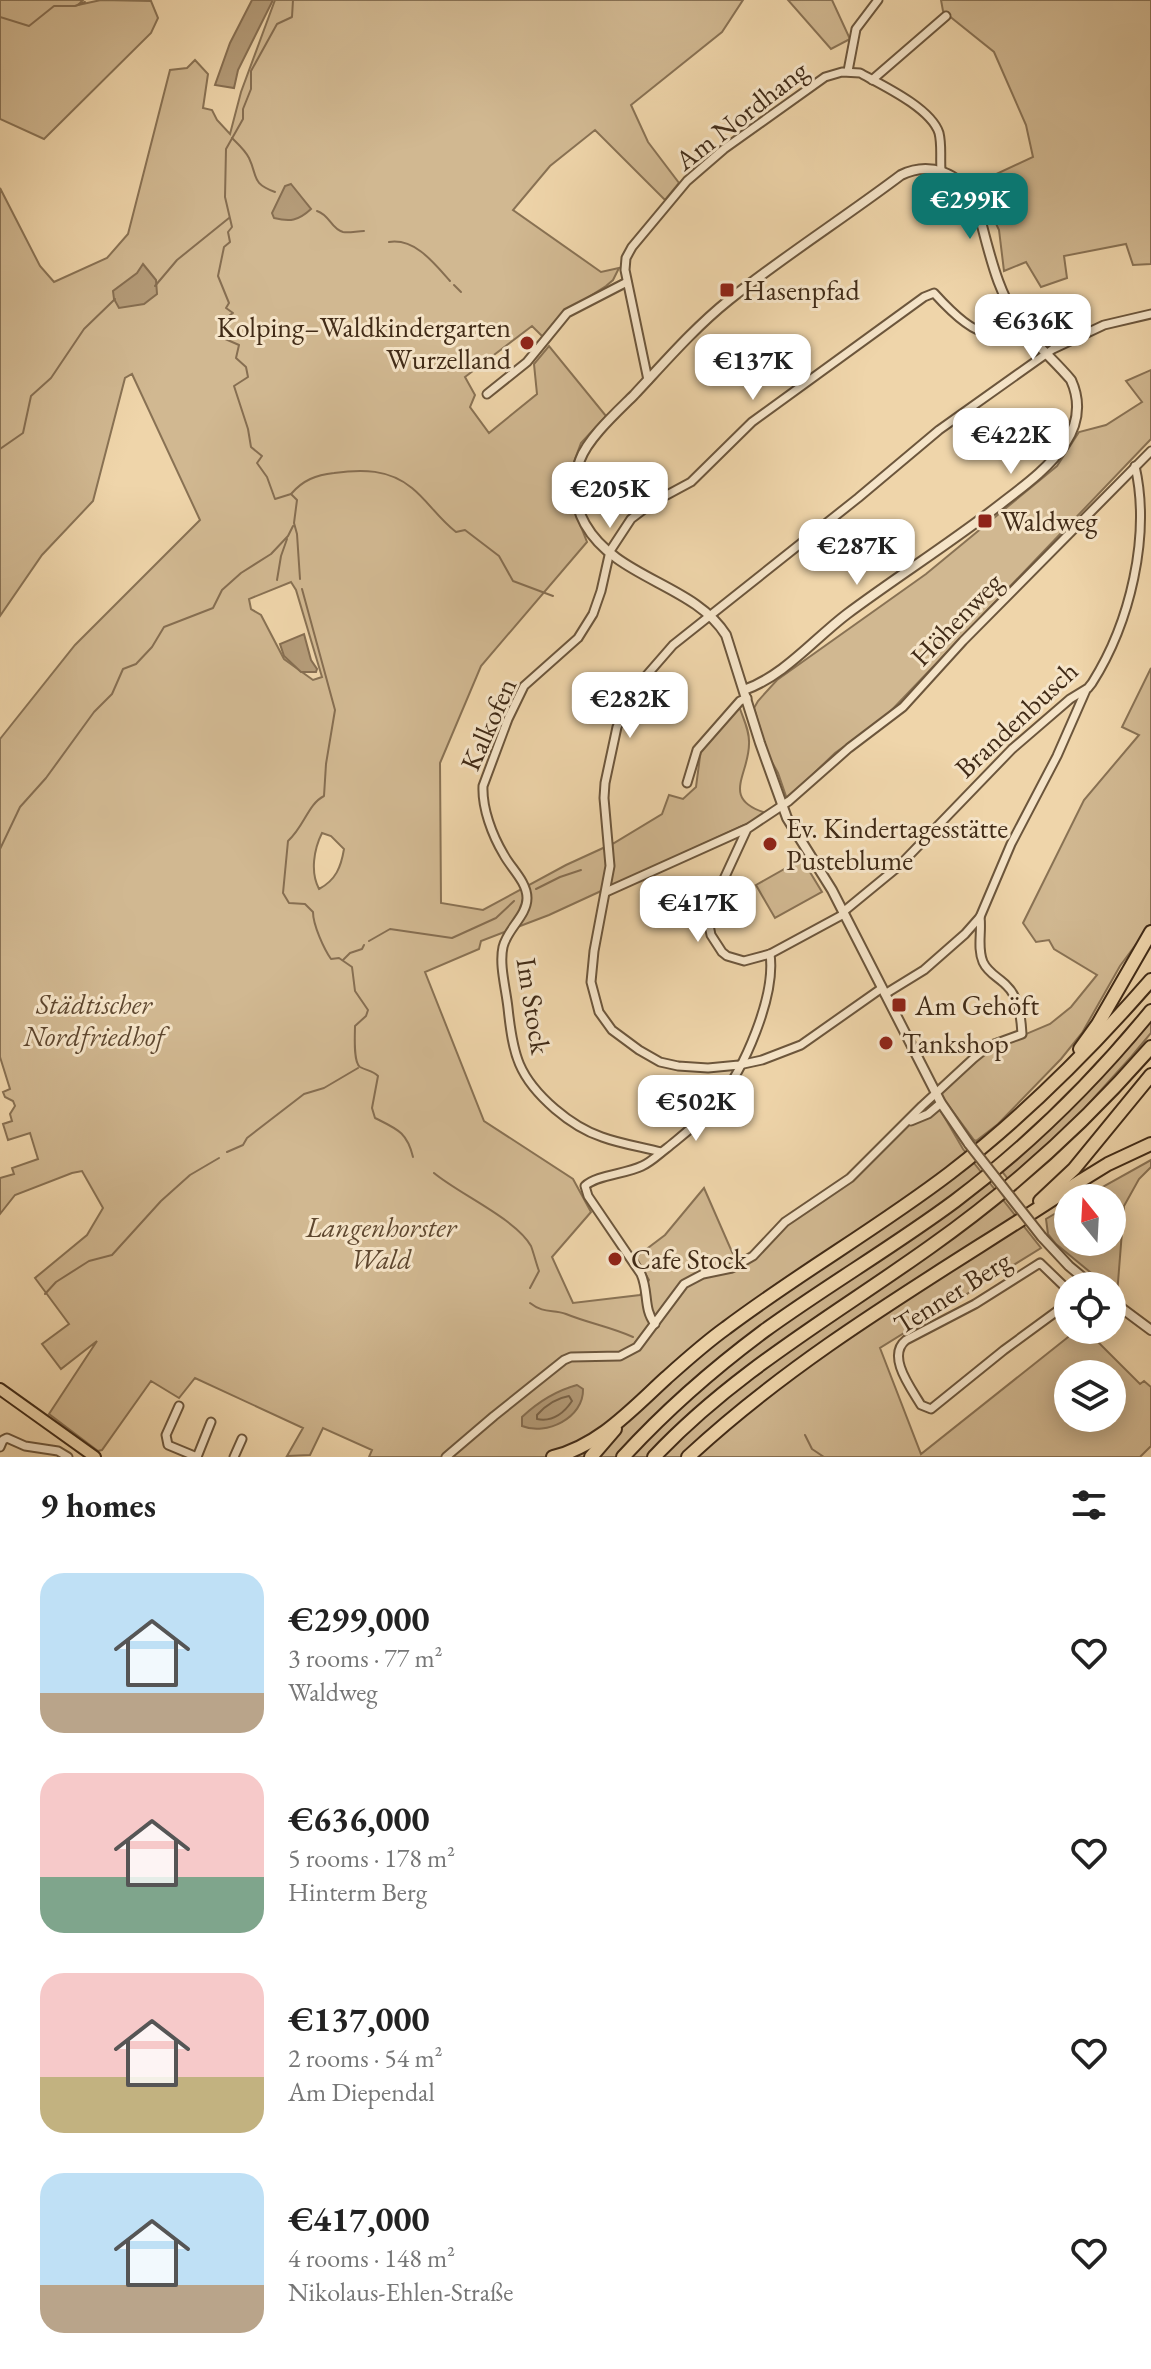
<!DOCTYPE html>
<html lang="en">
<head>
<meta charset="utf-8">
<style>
	body { margin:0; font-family:"EB Garamond",serif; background:#f6f6f6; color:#222; height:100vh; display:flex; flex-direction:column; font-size:30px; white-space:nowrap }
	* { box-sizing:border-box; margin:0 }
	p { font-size:26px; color:#767676 }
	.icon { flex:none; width:44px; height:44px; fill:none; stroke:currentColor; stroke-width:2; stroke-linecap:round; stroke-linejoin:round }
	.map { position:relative; height:1457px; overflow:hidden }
	.details { display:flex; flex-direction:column; background:#fff; flex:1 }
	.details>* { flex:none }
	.needle { width:52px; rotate:342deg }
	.buttons { position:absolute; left:1054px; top:1184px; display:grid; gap:16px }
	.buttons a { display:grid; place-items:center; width:72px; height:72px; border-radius:50%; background:#fff; box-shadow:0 4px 20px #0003; font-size:40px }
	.price { position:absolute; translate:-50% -68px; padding:0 18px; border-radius:16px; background:#fff; color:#222; font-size:26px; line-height:52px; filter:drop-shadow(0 2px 4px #0008) }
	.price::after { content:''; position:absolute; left:50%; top:48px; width:24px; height:18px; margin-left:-12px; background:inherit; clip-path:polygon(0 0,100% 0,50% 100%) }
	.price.current { background:#0f766e; color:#fff }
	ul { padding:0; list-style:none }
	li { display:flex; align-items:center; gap:24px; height:200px; padding:0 40px }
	li span { display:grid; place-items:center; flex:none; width:224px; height:160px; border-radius:24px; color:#555 }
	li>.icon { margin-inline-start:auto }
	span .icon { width:96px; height:96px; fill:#fffc; stroke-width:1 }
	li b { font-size:34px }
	h2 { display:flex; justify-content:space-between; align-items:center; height:96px; padding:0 40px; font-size:34px }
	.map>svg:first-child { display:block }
</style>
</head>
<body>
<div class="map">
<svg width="1151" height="1457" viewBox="0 0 1151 1457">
	<rect width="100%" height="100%" fill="#efd5aa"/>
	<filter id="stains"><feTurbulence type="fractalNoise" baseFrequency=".0025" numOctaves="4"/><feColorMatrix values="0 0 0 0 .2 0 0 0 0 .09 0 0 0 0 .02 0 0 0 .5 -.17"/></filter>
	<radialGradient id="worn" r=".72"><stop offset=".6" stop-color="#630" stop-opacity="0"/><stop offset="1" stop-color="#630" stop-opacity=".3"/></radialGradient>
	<g fill="#d1b891" stroke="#897254" stroke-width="2" fill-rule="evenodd">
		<polygon points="0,0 83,0 78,5 101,0 151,1 158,18 151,33 44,139 0,119"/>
		<path d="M275,0h468l-21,32 -91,73 17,37 31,41 -14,17 -70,-70 -45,36 -37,44 88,62 18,-4 -6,12 -7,6 -44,28 -18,24 -12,-12 -67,51 10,18 -5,12 19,26 48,-39 -3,-30 15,-18 57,70 -25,27 -10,27 -1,29 17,43 -106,124 -41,97 1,140 42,7 83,-45 48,-22 48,-29 7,-19 14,4 13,-12 5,-38 38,-43c4,12 11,25 10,38 0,31 -29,55 17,69l-13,8 -204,94 -68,26 -2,8 -54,23 59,149 89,58 18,33 -39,45 21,46 67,-8 9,-15 -13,-23 29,-22 39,-47 28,64 11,15 44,-42 38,-25 110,-99 28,48 78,99 -161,100 41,106 156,-124h9l54,54 4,-3 7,6v59l-11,11h-771l3,-7 -49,-22 -13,27 -23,1 16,-28 -108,-50 -16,20 -28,-17 -49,69 -4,1 -49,-37 48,-73 -36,28 -19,-25 27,-20 -34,-46 52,-43 16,-27 -21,-37 -10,2 -57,22 -15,19v-36l14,-4 -2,-6 26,-9 -8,-26 -22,7 -5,-16 9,-3 -2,-7 5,-8 -2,-5 -8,-4 -2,-5 7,-3 -10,-32v-318l75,-94 125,-125 -68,-146 -7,4 -32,123 -51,54 -42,61v-428l40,78 14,16 53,-24 21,-24 42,-164 17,-2 8,-8 13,14 -5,34 9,2 5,10 13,14 11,-42zM291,582l5,8 26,87 -9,3 -29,-21 -23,-44 -10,-6 -2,-10zM322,833l9,3 13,13c-3,18 -8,31 -25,40 -9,-17 -5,-40 3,-56zM1068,1374h44v44h-44z"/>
		<polygon points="788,0 832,0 850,39 831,49"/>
		<polygon points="941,0 1151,0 1151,264 1133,265 1126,244 1064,256 1067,278 1041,287 1026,262 1004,271 999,230 977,183 1033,157 1026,125 994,52 943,11"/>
		<polygon points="1151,370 1151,439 886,716 835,753 787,799 778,773 768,755 754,708 758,701 777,680 926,574 1057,466 1079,432 1106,425 1142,402 1126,381"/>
		<polygon points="1151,668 1151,924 1120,966 1082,1033 1061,1059 998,1124 976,1141 974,1140 940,1094 988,1050 1050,1024 1071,1007 1097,975 1054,949 1049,940 1036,942 1023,923 1084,800 1139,735 1122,727"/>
		<polygon points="802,859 822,892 775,918 756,885"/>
		<path d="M1151,1019v14l-20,24 -58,64 -65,58 -7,-9c53,-48 105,-95 150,-151z"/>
		<polygon points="1151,1160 1151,1167 1139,1179 1124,1206 1117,1295 1112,1290 1112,1286 1107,1286 1056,1244 1048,1234 1046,1219 1068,1206 1068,1242 1112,1242 1112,1198 1083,1198"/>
	</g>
	<g fill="#b49b78" stroke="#866e51" stroke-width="2">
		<polygon points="252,0 273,0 238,70 234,88 215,85 230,43"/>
		<path d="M291,184l20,25c-13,12 -21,13 -37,9l-2,-5 13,-27z"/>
		<polygon points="143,264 156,280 157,294 144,304 119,308 114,299 113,291 137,273"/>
		<polygon points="304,634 311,660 317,669 316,672 301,672 284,656 280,644"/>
		<path d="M577,1385l6,4c1,29 -37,47 -61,37v-9c17,-16 33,-26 55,-32z"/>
	</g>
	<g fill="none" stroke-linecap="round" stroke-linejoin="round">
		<path stroke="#7a6348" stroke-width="2" d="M569,1396l3,5c-8,12 -20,21 -35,18v-4c8,-9 20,-17 32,-19z"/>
		<g stroke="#866e51" stroke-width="2">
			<polyline points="293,0 292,17 277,24 251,71 251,89 243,109 243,119 226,149 225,197 232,227 228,232 230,242 224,247 218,276 229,303 226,308 233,313 221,321 226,328 223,338 239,345 236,358 246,367 248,377 234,386 248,429 251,447 262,456 257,463 267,477 275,499 291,494 297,500 294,523 297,534 300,579"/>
			<polyline points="0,17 29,26 54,6 75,6 85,2"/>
			<path d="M232,138c6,6 13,12 17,20 9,19 2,25 26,34"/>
			<path d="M317,211c13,4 14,18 26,21 7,1 14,-1 21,-1"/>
			<path d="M389,242c26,-4 45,21 61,39"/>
			<polyline points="454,285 461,292"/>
			<polyline points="155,286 177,260 229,218"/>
			<polyline points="488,325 497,336"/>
			<polyline points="0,449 23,433 31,396 51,378 84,329 115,299"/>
			<path d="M291,494c12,-14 25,-19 43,-21 28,-4 55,-4 78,15 16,13 26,30 44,44l9,-2 34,26 14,25 40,15"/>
			<polyline points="277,580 281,556 287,539"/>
			<path d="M302,589l33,121 -9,54 -2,32c-16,8 -20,31 -36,45l-5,52 6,10 16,1 8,8c0,13 11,37 18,47l8,-1 13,9 3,24 13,19 -2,6 -11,10c0,9 -2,36 5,41 7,4 12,3 18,9l-6,32 3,10c22,11 32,14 38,39"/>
			<polyline points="0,849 20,807 46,778 94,712 112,694 123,669 136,664 152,647 164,627 213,608 222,590 241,573 271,554 288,536 293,526"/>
			<polyline points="536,889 560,877 581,870"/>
			<polyline points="369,941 390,929 452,938 496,918 514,901"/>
			<polyline points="343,960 350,953 362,949 364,945"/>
			<polyline points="227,1152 243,1145 247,1138 304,1094 324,1088 358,1068"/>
			<path d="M434,1173c25,21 82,46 97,73 3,8 5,17 8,25l-9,17"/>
			<polyline points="45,1294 56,1282 89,1261 112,1255 161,1201 190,1175 219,1158"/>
			<path d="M530,1303c14,11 23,6 36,11 22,9 45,13 67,23"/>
			<polyline points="805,1435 812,1449 824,1457"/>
		</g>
		<g stroke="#6c563c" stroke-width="11">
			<g id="minor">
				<polyline points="848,71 856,29 878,0"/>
				<polyline points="872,80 946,16"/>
				<path d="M648,380l-23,-110 1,-12 6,-11 55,-66 37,-32 101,-72 17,-5 18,1c22,12 71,35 79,60 3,12 1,25 2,37"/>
				<polyline points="487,394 527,362 567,313 627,282"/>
				<polyline points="687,783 697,750 740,701 747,698"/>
				<polyline points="606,892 746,829"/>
				<path d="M843,912l56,-46 113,-117 58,-50 18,-11 4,-5c38,-60 59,-147 43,-217"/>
				<polyline points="844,914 770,954 744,961 727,956 722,952 711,935 709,925 709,916 717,894 747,829 789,801 849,748 903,707 963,641 1151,451"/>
				<polyline points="882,988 801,1045 762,1060 739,1065 708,1068 678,1066 660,1062 639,1050 612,1030 599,1012 591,982 594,951 610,866 604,798 605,783 617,727 627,706 646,676 673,645 858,498 939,430 1053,349 1104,325 1151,314"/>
				<polyline points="885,994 924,970 965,934 980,917 1011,844 1057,756 1086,690"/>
				<polyline points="911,1121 928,1114 941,1103"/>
				<path d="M661,1152c-19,-5 -40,-8 -59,-15 -18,-6 -33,-16 -47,-28 -37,-32 -42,-54 -47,-101 -2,-19 -9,-43 -5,-61 4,-18 24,-31 24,-49 0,-16 -16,-30 -23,-43 -12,-20 -22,-47 -21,-69l25,-67 16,-33 54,-48 15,-24 8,-23 9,-40 21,-32 21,-16 39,-21 61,-60 172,-125 10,-4c10,11 37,40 53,39 11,0 20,-10 27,-17"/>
				<path d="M1068,1290l-28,-27 -65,41 -69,36c-20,16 5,48 15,65l10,4 73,-59 64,-47"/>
				<path d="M655,1324c-12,-15 -6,-32 -14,-50l-53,-78 -3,-10c11,-11 41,-12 57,-20 9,-4 17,-12 25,-18 17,-14 36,-28 50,-46 27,-32 59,-106 53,-148"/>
				<polyline points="179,1406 166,1435 168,1445 197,1457"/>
				<polyline points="0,1447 3,1440 7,1438 25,1446 58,1451 68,1457"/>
				<polyline points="197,1457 211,1422"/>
				<polyline points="234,1457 242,1439"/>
				<path d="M446,1457l48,-41 70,-56 7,-3 49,-1 17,-9 47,-63 19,-10 29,-6 21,-12 32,-34 65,-44 72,-72 52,-48 15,-12 33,-12c-1,-17 -3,-37 -16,-49 -8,-8 -18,-12 -23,-23 -6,-14 -1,-30 -3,-45"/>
			</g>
		</g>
		<g stroke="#6c563c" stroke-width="12">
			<g id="tertiary">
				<path d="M744,690c40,-14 70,-51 103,-76 51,-38 105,-72 155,-111 22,-17 47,-35 63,-59 13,-20 16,-42 6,-64 -15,-18 -33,-33 -47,-51 -29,-37 -36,-85 -49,-129 -16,-27 -45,-39 -74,-25 -57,43 -117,81 -172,125 -35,28 -65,63 -95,95 -17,17 -46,43 -54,65 -8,21 -6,44 5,64 31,55 109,60 141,111l34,108 27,75 45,72 109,213 28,41"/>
				<polyline points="1042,1237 1069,1266 1093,1286"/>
				<polyline points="1112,1301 1151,1330"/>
			</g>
		</g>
		<g stroke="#412b17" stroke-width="14">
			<polyline id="primary" points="0,1389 95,1457"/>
		</g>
		<g stroke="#412b17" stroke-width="16">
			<g id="motorway">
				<polyline points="1080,1049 1098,1024 1151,932"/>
				<polyline points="1040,1201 1074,1169 1151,1075"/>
				<path d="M553,1457c46,-11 79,-48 113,-79 19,-17 39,-35 60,-50 73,-55 152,-100 224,-155 74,-57 140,-123 201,-193"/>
				<polyline points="591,1457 615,1429"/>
				<path d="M623,1457c43,-47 90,-88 141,-126 62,-45 129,-84 191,-130 73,-55 138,-119 196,-190"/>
				<path d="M654,1457c81,-86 181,-142 276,-210 82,-58 155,-124 221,-200"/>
				<path d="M688,1457c118,-110 260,-188 394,-277l26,-16 43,-20"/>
			</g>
		</g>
		<use href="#minor" stroke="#f5e4c8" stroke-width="7"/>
		<use href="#tertiary" stroke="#f5e4c8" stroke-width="8"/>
		<use href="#primary" stroke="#efd5aa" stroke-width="10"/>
		<use href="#motorway" stroke="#efd5aa" stroke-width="12"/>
		<g stroke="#6c563c" stroke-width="12" stroke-linecap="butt">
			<polyline id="tertiary-bridge" points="969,1144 1042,1237"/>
		</g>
		<use href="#tertiary-bridge" stroke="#f5e4c8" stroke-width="8"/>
	</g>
	<g fill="#8f2418" stroke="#f5e4c8" stroke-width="3">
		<rect x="719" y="282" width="16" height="16" rx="4"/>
		<circle cx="527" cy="343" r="8"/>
		<rect x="977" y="513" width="16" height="16" rx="4"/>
		<circle cx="770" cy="844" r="8"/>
		<rect x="891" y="997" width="16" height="16" rx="4"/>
		<circle cx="886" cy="1043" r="8"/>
		<circle cx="615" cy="1259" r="8"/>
	</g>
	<g text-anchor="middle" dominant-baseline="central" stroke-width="6" stroke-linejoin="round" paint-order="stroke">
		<g font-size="28" fill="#412b17" stroke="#f5e4c8">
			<text transform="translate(741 115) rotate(-38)">Am Nordhang</text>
			<text transform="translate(956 619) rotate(-46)">Höhenweg</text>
			<text transform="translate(1016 719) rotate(-43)">Brandenbusch</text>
			<text transform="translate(488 724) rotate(-66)">Kalkofen</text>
			<text transform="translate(534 1006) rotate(81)">Im Stock</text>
			<text transform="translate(952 1292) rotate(-32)">Tenner Berg</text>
		</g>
		<g font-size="28" fill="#412b17" stroke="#f5e4c8" text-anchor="start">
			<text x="743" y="290">Hasenpfad</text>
			<text x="511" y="327" text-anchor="end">Kolping–Waldkindergarten<tspan x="511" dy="32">Wurzelland</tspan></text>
			<text x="1001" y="521">Waldweg</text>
			<text x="786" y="828">Ev. Kindertagesstätte<tspan x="786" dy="32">Pusteblume</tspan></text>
			<text x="915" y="1005">Am Gehöft</text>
			<text x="902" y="1043">Tankshop</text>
			<text x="631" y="1259">Cafe Stock</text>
		</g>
		<g font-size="28" font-style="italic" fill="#5e472f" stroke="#f5e4c8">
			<text x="94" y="1004">Städtischer<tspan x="94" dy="32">Nordfriedhof</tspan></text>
			<text x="381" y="1227">Langenhorster<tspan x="381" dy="32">Wald</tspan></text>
		</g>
	</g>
	<rect width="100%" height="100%" filter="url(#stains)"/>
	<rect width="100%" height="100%" fill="url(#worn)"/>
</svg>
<div class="buttons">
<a><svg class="needle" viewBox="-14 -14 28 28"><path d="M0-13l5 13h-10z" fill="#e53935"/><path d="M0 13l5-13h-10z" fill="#767676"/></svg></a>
<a><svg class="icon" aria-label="locate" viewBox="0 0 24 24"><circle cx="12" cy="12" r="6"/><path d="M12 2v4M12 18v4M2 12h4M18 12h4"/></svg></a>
<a><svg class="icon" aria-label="layers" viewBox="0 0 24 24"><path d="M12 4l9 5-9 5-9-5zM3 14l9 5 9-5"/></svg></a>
</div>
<b class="price current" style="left:970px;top:241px">€299K</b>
<b class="price" style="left:1033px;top:362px">€636K</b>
<b class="price" style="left:753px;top:402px">€137K</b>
<b class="price" style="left:1011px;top:476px">€422K</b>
<b class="price" style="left:610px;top:530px">€205K</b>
<b class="price" style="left:857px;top:587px">€287K</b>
<b class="price" style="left:630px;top:740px">€282K</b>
<b class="price" style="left:698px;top:944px">€417K</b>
<b class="price" style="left:696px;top:1143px">€502K</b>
</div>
<section class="details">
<h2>9 homes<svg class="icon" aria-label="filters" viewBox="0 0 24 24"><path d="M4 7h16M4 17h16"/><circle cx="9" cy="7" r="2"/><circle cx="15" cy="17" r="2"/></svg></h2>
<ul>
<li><span style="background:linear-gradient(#bfe0f5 75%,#b9a48a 0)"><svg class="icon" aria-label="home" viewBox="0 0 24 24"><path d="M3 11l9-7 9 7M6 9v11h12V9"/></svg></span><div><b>€299,000</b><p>3 rooms · 77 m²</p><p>Waldweg</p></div><svg class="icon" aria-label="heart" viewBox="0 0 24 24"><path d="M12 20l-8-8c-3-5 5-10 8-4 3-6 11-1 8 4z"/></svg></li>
<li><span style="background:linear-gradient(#f6c9c9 65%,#7fa58c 0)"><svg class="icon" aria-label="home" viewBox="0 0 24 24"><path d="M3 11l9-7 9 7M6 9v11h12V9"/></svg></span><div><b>€636,000</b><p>5 rooms · 178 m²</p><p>Hinterm Berg</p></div><svg class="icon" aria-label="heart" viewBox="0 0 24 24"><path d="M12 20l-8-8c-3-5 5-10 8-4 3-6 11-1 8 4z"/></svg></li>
<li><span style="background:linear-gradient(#f6c9c9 65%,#c2b280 0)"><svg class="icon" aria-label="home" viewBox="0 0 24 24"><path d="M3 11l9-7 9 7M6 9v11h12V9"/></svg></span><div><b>€137,000</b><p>2 rooms · 54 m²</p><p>Am Diependal</p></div><svg class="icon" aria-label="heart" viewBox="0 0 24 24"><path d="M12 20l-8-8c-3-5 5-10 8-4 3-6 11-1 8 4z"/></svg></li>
<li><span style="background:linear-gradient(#bfe0f5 70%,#b9a48a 0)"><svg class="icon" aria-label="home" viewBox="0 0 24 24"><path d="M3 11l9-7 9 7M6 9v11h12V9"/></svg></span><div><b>€417,000</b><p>4 rooms · 148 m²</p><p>Nikolaus-Ehlen-Straße</p></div><svg class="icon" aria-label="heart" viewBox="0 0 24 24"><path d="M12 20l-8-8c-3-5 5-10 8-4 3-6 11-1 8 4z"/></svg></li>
</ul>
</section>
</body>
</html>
